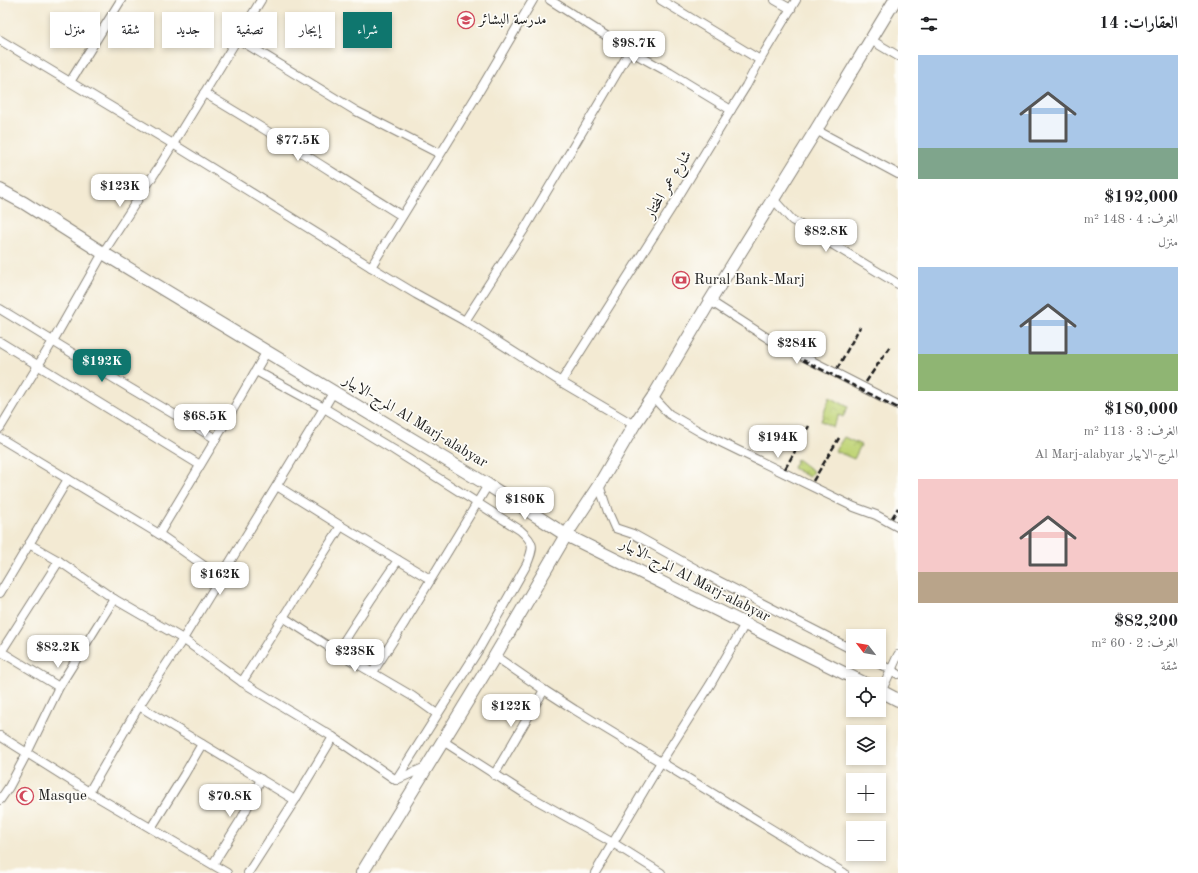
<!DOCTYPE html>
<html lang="ar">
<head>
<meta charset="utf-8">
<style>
	body { margin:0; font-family:"Old Standard TT",Amiri,serif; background:#f2f2f2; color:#202124; direction:rtl; height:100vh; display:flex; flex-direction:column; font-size:15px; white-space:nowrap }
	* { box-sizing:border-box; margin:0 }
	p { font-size:13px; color:#757577 }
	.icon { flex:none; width:22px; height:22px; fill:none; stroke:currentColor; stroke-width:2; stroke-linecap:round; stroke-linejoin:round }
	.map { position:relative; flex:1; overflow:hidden; direction:ltr }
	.panel { display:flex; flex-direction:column; background:#fff; width:300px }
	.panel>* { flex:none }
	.guide { position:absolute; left:12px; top:12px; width:380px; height:36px; direction:rtl; display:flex; gap:8px }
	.needle { width:26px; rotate:301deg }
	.fabs { position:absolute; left:846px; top:629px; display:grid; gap:8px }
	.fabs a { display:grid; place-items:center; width:40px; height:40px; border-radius:0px; background:#fff; box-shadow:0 2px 6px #0003; font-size:20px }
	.price { position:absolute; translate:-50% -34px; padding:0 9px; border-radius:8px; background:#fff; color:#222; font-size:13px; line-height:26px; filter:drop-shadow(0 1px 2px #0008) }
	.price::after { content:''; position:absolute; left:50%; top:24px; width:12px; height:9px; margin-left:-6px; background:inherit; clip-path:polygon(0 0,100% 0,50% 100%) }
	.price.selected { background:#0f766e; color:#fff }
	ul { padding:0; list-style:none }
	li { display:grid; align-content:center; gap:8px; height:212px; padding:0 20px }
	li span { display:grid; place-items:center; height:124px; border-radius:0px; color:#555 }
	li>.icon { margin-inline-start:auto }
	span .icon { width:72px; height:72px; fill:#fffc; stroke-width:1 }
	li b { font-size:17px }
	h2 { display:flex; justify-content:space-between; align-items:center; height:48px; padding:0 20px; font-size:17px }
	.pill { padding:0 14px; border-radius:0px; background:#fff; box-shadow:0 2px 6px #0003; font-size:14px; line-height:36px }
	.pill.selected { background:#0f766e; color:#fff }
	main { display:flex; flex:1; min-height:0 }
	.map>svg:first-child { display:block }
</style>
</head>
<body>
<main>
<section class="panel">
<h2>العقارات: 14<svg class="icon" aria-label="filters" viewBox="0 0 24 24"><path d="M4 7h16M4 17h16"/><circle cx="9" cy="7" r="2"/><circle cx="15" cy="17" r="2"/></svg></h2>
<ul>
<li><span style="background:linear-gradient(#a9c7e8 75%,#7fa58c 0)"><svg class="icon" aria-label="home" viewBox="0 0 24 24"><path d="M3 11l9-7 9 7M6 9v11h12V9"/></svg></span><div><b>$192,000</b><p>الغرف: 4 · 148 m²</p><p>منزل</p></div></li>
<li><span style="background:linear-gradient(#a9c7e8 70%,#8fb573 0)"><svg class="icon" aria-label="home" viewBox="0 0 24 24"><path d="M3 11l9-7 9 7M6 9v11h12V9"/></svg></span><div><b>$180,000</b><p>الغرف: 3 · 113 m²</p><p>المرج-الابيار Al Marj-alabyar</p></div></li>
<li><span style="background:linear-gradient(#f6c9c9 75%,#b9a48a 0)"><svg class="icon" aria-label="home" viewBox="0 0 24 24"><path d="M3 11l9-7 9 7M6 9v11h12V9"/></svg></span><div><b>$82,200</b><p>الغرف: 2 · 60 m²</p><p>شقة</p></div></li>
</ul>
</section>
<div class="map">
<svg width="898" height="873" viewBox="0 0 898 873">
	<defs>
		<pattern id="park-crowns" width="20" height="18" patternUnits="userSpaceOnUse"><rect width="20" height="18" fill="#c1d579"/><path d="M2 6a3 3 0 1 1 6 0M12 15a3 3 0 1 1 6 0" fill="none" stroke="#a5b668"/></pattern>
	</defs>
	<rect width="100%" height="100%" fill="#fdfcf7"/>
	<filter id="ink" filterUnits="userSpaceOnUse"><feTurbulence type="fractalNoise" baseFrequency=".025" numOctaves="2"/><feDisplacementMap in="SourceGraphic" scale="8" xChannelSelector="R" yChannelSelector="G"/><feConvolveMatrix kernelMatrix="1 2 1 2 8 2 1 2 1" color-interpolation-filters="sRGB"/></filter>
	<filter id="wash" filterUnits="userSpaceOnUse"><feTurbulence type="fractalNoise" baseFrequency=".012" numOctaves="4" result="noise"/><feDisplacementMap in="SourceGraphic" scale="16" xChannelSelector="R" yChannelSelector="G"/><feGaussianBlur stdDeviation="0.9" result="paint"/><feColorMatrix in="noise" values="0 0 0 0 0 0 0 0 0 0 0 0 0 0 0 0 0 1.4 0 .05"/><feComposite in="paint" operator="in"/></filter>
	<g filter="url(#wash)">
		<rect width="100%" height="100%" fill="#f3ead3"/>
		<g fill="url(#park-crowns)" stroke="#6e784a">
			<polygon points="830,397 848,407 843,417 839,415 833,427 821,421 826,407"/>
			<polygon points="844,437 861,445 854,459 835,451"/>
			<polygon points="797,459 813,471 809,477 793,468"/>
		</g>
	</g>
	<g filter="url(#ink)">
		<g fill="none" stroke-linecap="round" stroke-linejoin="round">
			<g stroke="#888378" stroke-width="10">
				<g id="minor">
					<polyline points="550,0 630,51 670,73 731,110"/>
					<polyline points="661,0 760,60"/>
					<polyline points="775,0 791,9"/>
					<polyline points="238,39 356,111 440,154"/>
					<polyline points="0,40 173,144 371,267 416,294 465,321 561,382 634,425"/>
					<polyline points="871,40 898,56"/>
					<polyline points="70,82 121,0"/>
					<path d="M204,93c67,39 132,82 198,123"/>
					<polyline points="816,130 898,174"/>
					<polyline points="773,199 792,220 898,284"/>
					<polyline points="371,267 480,90 533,0"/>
					<polyline points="710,301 769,339 898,405"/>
					<polyline points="0,309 128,387 216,439"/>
					<polyline points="465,321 525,228 630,51"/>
					<polyline points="0,342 200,465"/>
					<path d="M256,371l68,37 70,42 126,80c15,13 14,17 7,34l-48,85 -83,131"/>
					<polyline points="561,382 672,207 731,110 746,86 760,60 796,0"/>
					<polyline points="653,397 669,414 702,433 854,507 876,515 898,527"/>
					<polyline points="0,428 53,341 103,253 162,162 261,0"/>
					<polyline points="0,438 159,534 220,577"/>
					<polyline points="599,485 608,512 615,528 633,534 705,574 853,650"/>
					<polyline points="277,486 341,526 430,579"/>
					<polyline points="159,534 216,439 267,351"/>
					<polyline points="29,544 59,561 114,599 183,639 242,682 333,737 396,780 428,766"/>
					<polyline points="0,593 68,479"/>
					<polyline points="283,617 337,652 412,696 437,714"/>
					<polyline points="0,651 59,687"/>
					<polyline points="1,652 59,561"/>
					<polyline points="337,652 370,601 398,560"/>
					<polyline points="495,656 544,690 575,710 844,873"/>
					<polyline points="876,662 898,674"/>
					<polyline points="373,672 405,622 488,485"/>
					<polyline points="242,682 341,526"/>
					<polyline points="881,692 898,655"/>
					<polyline points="139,706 295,800"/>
					<polyline points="0,736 89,792 227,873"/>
					<polyline points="443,741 524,793 613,843 661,873"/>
					<polyline points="494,775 544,690"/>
					<polyline points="89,792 139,706 183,639 324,408 334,391"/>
					<polyline points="0,800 9,787 27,753 59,687 114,599"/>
					<polyline points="151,828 184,775 202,744"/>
					<polyline points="213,864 242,818 261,779"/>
					<polyline points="248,873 295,800 333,737"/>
					<polyline points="595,873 661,762 710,685 745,624"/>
				</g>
			</g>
			<g stroke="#888378" stroke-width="14">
				<g id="primary">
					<polyline points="0,190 24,203 103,253 488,485 566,535 866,684"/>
					<polyline points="879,690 898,700"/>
					<polyline points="362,873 495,656 566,535 599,485 634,425 653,397 710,301 816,130 895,0"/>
				</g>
			</g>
			<use href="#minor" stroke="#fff" stroke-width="8"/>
			<use href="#primary" stroke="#fff" stroke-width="12"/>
			<g stroke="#1c1c1c" stroke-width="2.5" stroke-dasharray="6 3" stroke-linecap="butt">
				<polyline points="795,356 898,408"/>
				<polyline points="837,369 860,327"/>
				<polyline points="866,382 890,346"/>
				<polyline points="785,469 809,426"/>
				<polyline points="813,481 839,438"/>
				<polyline points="892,518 898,508"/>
			</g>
		</g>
	</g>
	<defs>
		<g id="school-ring" transform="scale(0.9)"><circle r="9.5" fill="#fdfcf7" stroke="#d1495b" stroke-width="1.5"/><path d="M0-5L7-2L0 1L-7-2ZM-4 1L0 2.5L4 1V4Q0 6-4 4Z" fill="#d1495b"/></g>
		<g id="bank-ring" transform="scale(0.9)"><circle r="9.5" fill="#fdfcf7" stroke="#d1495b" stroke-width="1.5"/><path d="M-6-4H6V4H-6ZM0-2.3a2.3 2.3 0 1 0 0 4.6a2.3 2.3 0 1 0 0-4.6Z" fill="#d1495b"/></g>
		<g id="mosque-ring" transform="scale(0.9)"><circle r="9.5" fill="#fdfcf7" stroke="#d1495b" stroke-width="1.5"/><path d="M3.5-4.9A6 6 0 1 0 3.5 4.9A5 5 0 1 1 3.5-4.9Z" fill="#d1495b"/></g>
	</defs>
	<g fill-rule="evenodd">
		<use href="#school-ring" x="466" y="20"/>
		<use href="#bank-ring" x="681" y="280"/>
		<use href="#mosque-ring" x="25" y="796"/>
	</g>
	<g text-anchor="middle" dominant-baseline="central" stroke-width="3.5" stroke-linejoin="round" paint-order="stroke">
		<g font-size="15" fill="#1c1c1c" stroke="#fdfcf7" text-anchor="start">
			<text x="479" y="20">مدرسة البشائر</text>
			<text x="694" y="280">Rural Bank-Marj</text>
			<text x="38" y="796">Masque</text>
		</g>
		<g font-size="15" fill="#1c1c1c" stroke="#fdfcf7">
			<text transform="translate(669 185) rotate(-59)">شارع عمر المختار</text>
			<text transform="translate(415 422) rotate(31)">المرج-الابيار Al Marj-alabyar</text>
			<text transform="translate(695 581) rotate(27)">المرج-الابيار Al Marj-alabyar</text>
		</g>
	</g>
</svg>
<div class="fabs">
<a><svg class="needle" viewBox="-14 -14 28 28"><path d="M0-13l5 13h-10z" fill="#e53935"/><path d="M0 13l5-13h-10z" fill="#757577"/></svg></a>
<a><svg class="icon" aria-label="locate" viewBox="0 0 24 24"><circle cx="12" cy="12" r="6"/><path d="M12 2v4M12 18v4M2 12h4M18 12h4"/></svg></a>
<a><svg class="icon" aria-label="layers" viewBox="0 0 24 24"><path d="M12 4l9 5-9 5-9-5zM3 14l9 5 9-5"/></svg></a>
<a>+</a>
<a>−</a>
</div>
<b class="price" style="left:634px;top:65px">$98.7K</b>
<b class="price" style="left:298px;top:162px">$77.5K</b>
<b class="price" style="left:120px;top:208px">$123K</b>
<b class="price" style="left:826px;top:253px">$82.8K</b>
<b class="price" style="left:797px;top:365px">$284K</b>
<b class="price selected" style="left:102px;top:383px">$192K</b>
<b class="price" style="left:205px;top:438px">$68.5K</b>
<b class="price" style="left:778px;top:459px">$194K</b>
<b class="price" style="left:525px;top:521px">$180K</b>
<b class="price" style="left:220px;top:596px">$162K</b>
<b class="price" style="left:58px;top:669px">$82.2K</b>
<b class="price" style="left:355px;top:673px">$238K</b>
<b class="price" style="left:511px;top:728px">$122K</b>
<b class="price" style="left:230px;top:818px">$70.8K</b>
<div class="guide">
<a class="pill selected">شراء</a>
<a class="pill">إيجار</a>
<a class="pill">تصفية</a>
<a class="pill">جديد</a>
<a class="pill">شقة</a>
<a class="pill">منزل</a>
</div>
</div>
</main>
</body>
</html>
